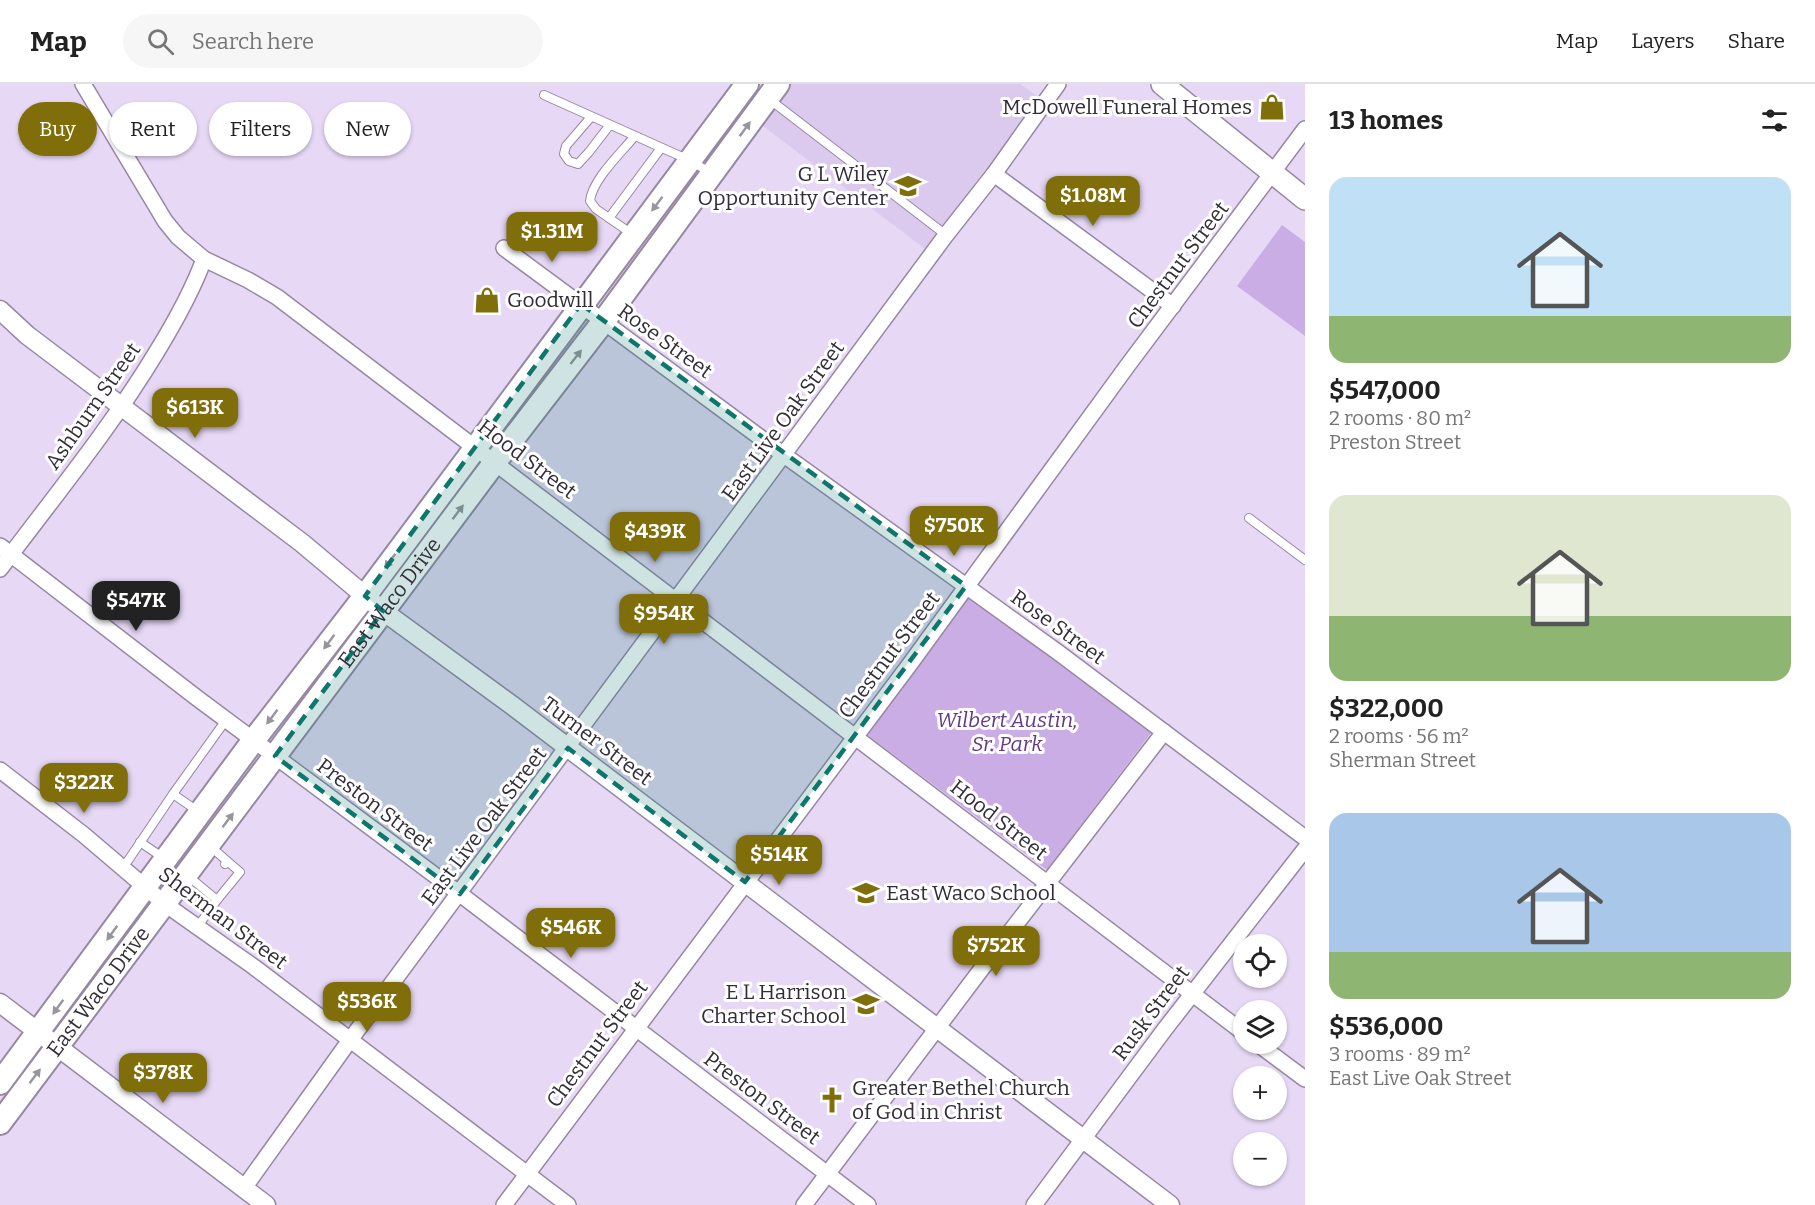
<!DOCTYPE html>
<html lang="en">
<head>
<meta charset="utf-8">
<style>
	body { margin:0; font-family:Bitter,serif; background:#f6f6f6; color:#222; height:100vh; display:flex; flex-direction:column; font-size:22px; white-space:nowrap }
	* { box-sizing:border-box; margin:0 }
	p { font-size:20px; color:#767676 }
	.icon { flex:none; width:33px; height:33px; fill:none; stroke:currentColor; stroke-width:2; stroke-linecap:round; stroke-linejoin:round }
	.map { position:relative; flex:1; overflow:hidden }
	.sheet { display:flex; flex-direction:column; background:#fff; width:510px }
	.sheet>* { flex:none }
	.guide { position:absolute; left:18px; top:18px; width:570px; height:54px; display:flex; gap:12px }
	.controls { position:absolute; left:1233px; top:850px; display:grid; gap:12px }
	.controls a { display:grid; place-items:center; width:54px; height:54px; border-radius:50%; background:#fff; box-shadow:0 2px 4px #0004; font-size:30px }
	.price { position:absolute; translate:-50% -51px; padding:0 14px; border-radius:12px; background:#7f6e0a; color:#fff; font-size:20px; line-height:39px; filter:drop-shadow(0 2px 3px #0008) }
	.price::after { content:''; position:absolute; left:50%; top:36px; width:18px; height:14px; margin-left:-9px; background:inherit; clip-path:polygon(0 0,100% 0,50% 100%) }
	.price.on { background:#222; color:#fff }
	ul { padding:0; list-style:none }
	li { display:grid; align-content:center; gap:12px; height:318px; padding:0 24px }
	li span { display:grid; place-items:center; height:186px; border-radius:18px; color:#555 }
	li>.icon { margin-inline-start:auto }
	span .icon { width:108px; height:108px; fill:#fffc; stroke-width:1 }
	li b { font-size:26px }
	h2 { display:flex; justify-content:space-between; align-items:center; height:72px; padding:0 24px; font-size:26px }
	.tag { padding:0 21px; border-radius:27px; background:#fff; box-shadow:0 2px 4px #0004; font-size:21px; line-height:54px }
	.tag.on { background:#7f6e0a; color:#fff }
	header { display:flex; align-items:center; gap:36px; box-sizing:border-box; height:84px; padding:0 30px; background:#fff; border-bottom:2px solid #e0e0e0 }
	header strong { font-size:28px }
	nav { display:flex; gap:33px; margin-inline-start:auto; font-size:21px }
	.search { width:420px; height:54px; background:#f6f6f6; display:flex; align-items:center; gap:15px; box-sizing:border-box; padding:0 21px; border-radius:33px; color:#767676; font-size:22px }
	main { display:flex; flex:1; min-height:0 }
	.map>svg:first-child { display:block }
</style>
</head>
<body>
<header>
<strong>Map</strong>
<div class="search"><svg class="icon" aria-label="search" viewBox="0 0 24 24"><circle cx="10" cy="10" r="6"/><path d="M15 15l6 6"/></svg>Search here</div>
<nav><a>Map</a><a>Layers</a><a>Share</a></nav>
</header>
<main>
<div class="map">
<svg width="1305" height="1121" viewBox="0 0 1305 1121">
	<rect width="100%" height="100%" fill="#e7d9f6"/>
	<polygon fill="#dccaee" points="789,0 1020,0 1040,14 925,165 759,39"/>
	<g fill="#caade5">
		<polygon points="1282,141 1305,158 1305,252 1237,202"/>
		<polygon points="966,510 1151,649 1047,786 862,647"/>
	</g>
	<g fill="none" stroke-linecap="round" stroke-linejoin="round">
		<g stroke="#9688a3" stroke-width="10">
			<g id="service">
				<polyline points="544,11 689,76 711,89"/>
				<polyline points="769,15 946,151"/>
				<polyline points="591,33 566,62 564,70 569,77 578,80 589,68 609,42"/>
				<polyline points="609,134 661,64"/>
				<path d="M632,150l-36,-25 -6,-8c2,-21 31,-48 44,-64"/>
				<polyline points="1249,434 1305,476"/>
				<polyline points="199,728 173,710 226,636"/>
				<polyline points="140,758 165,775"/>
				<polyline points="210,762 227,777 225,780"/>
				<polyline points="123,784 173,710"/>
				<polyline points="188,792 217,816 198,842"/>
				<polyline points="217,816 240,788 227,777"/>
			</g>
		</g>
		<g stroke="#9688a3" stroke-width="18">
			<g id="minor">
				<polyline points="83,0 165,137 178,153 204,175 248,196 277,213 1244,949"/>
				<polyline points="994,90 1173,222"/>
				<polyline points="504,164 784,371 1059,569 1305,754"/>
				<polyline points="0,462 197,614 460,810 868,1121"/>
				<path d="M0,485c53,-71 110,-140 156,-216 19,-31 36,-61 48,-94"/>
				<polyline points="0,686 84,751 165,820 254,883 568,1121"/>
				<polyline points="1258,960 1305,995"/>
				<polyline points="244,1104 350,956 946,151 994,90 1058,0"/>
				<polyline points="504,1121 910,580 1128,281 1305,45"/>
				<polyline points="804,1121 980,887 1164,648"/>
				<polyline points="1034,1121 1165,945 1305,765"/>
			</g>
		</g>
		<g stroke="#9688a3" stroke-width="21">
			<g id="tertiary">
				<polyline points="0,226 27,251 302,459 383,527 513,622 1170,1121"/>
				<polyline points="0,919 266,1121"/>
			</g>
		</g>
		<g stroke="#9688a3" stroke-width="24">
			<polyline id="secondary" points="1162,0 1305,115"/>
		</g>
		<g stroke="#9688a3" stroke-width="26">
			<g id="primary">
				<polyline points="0,999 253,657 365,512 747,0"/>
				<path id="s1" d="M0,1039l495,-661 108,-140 175,-238"/>
			</g>
		</g>
		<use href="#service" stroke="#fff" stroke-width="8"/>
		<use href="#minor" stroke="#fff" stroke-width="15"/>
		<use href="#tertiary" stroke="#fff" stroke-width="18"/>
		<use href="#secondary" stroke="#fff" stroke-width="21"/>
		<use href="#primary" stroke="#fff" stroke-width="22"/>
	</g>
	<defs><path id="oneway-solid" d="M-6-.8H1V-3.2L6.5 0L1 3.2V.8H-6Z" transform="scale(1.5)"/></defs>
	<g fill="#98969c">
		<use href="#oneway-solid" transform="translate(745 45) rotate(-54)"/>
		<use href="#oneway-solid" transform="translate(657 120) rotate(127)"/>
		<use href="#oneway-solid" transform="translate(576 273) rotate(-52)"/>
		<use href="#oneway-solid" transform="translate(458 428) rotate(-53)"/>
		<use href="#oneway-solid" transform="translate(390 477) rotate(126)"/>
		<use href="#oneway-solid" transform="translate(329 558) rotate(127)"/>
		<use href="#oneway-solid" transform="translate(272 633) rotate(127)"/>
		<use href="#oneway-solid" transform="translate(228 736) rotate(-53)"/>
		<use href="#oneway-solid" transform="translate(112 849) rotate(126)"/>
		<use href="#oneway-solid" transform="translate(58 923) rotate(126)"/>
		<use href="#oneway-solid" transform="translate(35 992) rotate(-53)"/>
	</g>
	<path fill="#0f766e" fill-opacity="0.2" stroke="#0f766e" stroke-width="4.5" stroke-dasharray="12 8" stroke-linejoin="round" d="M581,220l385,282 -221,296 -177,-134 -108,146 -185,-138 108,-145 -18,-15z"/>
	<defs>
		<g id="shop-bare" transform="scale(2.07)"><path d="M-5-2.5h2.3a2.7 3.5 0 0 1 5.4 0H5L5.5 6h-11ZM-1.5-2.5h3a1.5 2.3 0 0 0-3 0Z" fill="#7f6e0a" stroke="#fff" stroke-width="2.5" paint-order="stroke"/></g>
		<g id="school-bare" transform="scale(2.07)"><path d="M0-5L7-2L0 1L-7-2ZM-4 1L0 2.5L4 1V4Q0 6-4 4Z" fill="#7f6e0a" stroke="#fff" stroke-width="2.5" paint-order="stroke"/></g>
		<g id="church-bare" transform="scale(2.07)"><path d="M-1.2-6h2.4v3.5h3.3v2.4h-3.3V6h-2.4V-.1h-3.3v-2.4h3.3Z" fill="#7f6e0a" stroke="#fff" stroke-width="2.5" paint-order="stroke"/></g>
	</defs>
	<g fill-rule="evenodd">
		<use href="#shop-bare" x="1272" y="23"/>
		<use href="#school-bare" x="908" y="102"/>
		<use href="#shop-bare" x="487" y="216"/>
		<use href="#school-bare" x="866" y="809"/>
		<use href="#school-bare" x="866" y="920"/>
		<use href="#church-bare" x="832" y="1016"/>
	</g>
	<g text-anchor="middle" dominant-baseline="central" stroke-width="6" stroke-linejoin="round" paint-order="stroke">
		<g font-size="21" fill="#322d38" stroke="#fff" text-anchor="end">
			<text x="1252" y="23">McDowell Funeral Homes</text>
			<text x="888" y="90">G L Wiley<tspan x="888" dy="24">Opportunity Center</tspan></text>
			<text x="507" y="216" text-anchor="start">Goodwill</text>
			<text x="886" y="809" text-anchor="start">East Waco School</text>
			<text x="846" y="908">E L Harrison<tspan x="846" dy="24">Charter School</tspan></text>
			<text x="852" y="1004" text-anchor="start">Greater Bethel Church<tspan x="852" dy="24">of God in Christ</tspan></text>
		</g>
		<g font-size="21" fill="#322d38" stroke="#fff">
			<text transform="translate(1178 181) rotate(-53)">Chestnut Street</text>
			<text transform="translate(665 257) rotate(36)">Rose Street</text>
			<text transform="translate(93 322) rotate(-55)">Ashburn Street</text>
			<text transform="translate(783 337) rotate(-54)">East Live Oak Street</text>
			<text transform="translate(527 375) rotate(37)">Hood Street</text>
			<text stroke="none"><textPath href="#s1" startOffset="650">East Waco Drive</textPath></text>
			<text transform="translate(1058 543) rotate(36)">Rose Street</text>
			<text transform="translate(889 571) rotate(-53)">Chestnut Street</text>
			<text transform="translate(597 657) rotate(37)">Turner Street</text>
			<text transform="translate(375 721) rotate(37)">Preston Street</text>
			<text transform="translate(999 736) rotate(38)">Hood Street</text>
			<text transform="translate(484 742) rotate(-53)">East Live Oak Street</text>
			<text transform="translate(223 834) rotate(37)">Sherman Street</text>
			<text stroke="none"><textPath href="#s1" startOffset="164">East Waco Drive</textPath></text>
			<text transform="translate(1151 929) rotate(-53)">Rusk Street</text>
			<text transform="translate(597 960) rotate(-53)">Chestnut Street</text>
			<text transform="translate(762 1014) rotate(37)">Preston Street</text>
		</g>
		<g font-size="21" font-style="italic" fill="#643985" stroke="#fff">
			<text x="1007" y="636">Wilbert Austin,<tspan x="1007" dy="24">Sr. Park</tspan></text>
		</g>
	</g>
</svg>
<div class="controls">
<a><svg class="icon" aria-label="locate" viewBox="0 0 24 24"><circle cx="12" cy="12" r="6"/><path d="M12 2v4M12 18v4M2 12h4M18 12h4"/></svg></a>
<a><svg class="icon" aria-label="layers" viewBox="0 0 24 24"><path d="M12 4l9 5-9 5-9-5zM3 14l9 5 9-5"/></svg></a>
<a>+</a>
<a>−</a>
</div>
<b class="price" style="left:1093px;top:143px">$1.08M</b>
<b class="price" style="left:552px;top:179px">$1.31M</b>
<b class="price" style="left:195px;top:355px">$613K</b>
<b class="price" style="left:954px;top:473px">$750K</b>
<b class="price" style="left:655px;top:479px">$439K</b>
<b class="price on" style="left:136px;top:548px">$547K</b>
<b class="price" style="left:664px;top:561px">$954K</b>
<b class="price" style="left:84px;top:730px">$322K</b>
<b class="price" style="left:779px;top:802px">$514K</b>
<b class="price" style="left:571px;top:875px">$546K</b>
<b class="price" style="left:996px;top:893px">$752K</b>
<b class="price" style="left:367px;top:949px">$536K</b>
<b class="price" style="left:163px;top:1020px">$378K</b>
<div class="guide">
<a class="tag on">Buy</a>
<a class="tag">Rent</a>
<a class="tag">Filters</a>
<a class="tag">New</a>
</div>
</div>
<section class="sheet">
<h2>13 homes<svg class="icon" aria-label="filters" viewBox="0 0 24 24"><path d="M4 7h16M4 17h16"/><circle cx="9" cy="7" r="2"/><circle cx="15" cy="17" r="2"/></svg></h2>
<ul>
<li><span style="background:linear-gradient(#bfe0f5 75%,#8fb573 0)"><svg class="icon" aria-label="home" viewBox="0 0 24 24"><path d="M3 11l9-7 9 7M6 9v11h12V9"/></svg></span><div><b>$547,000</b><p>2 rooms · 80 m²</p><p>Preston Street</p></div></li>
<li><span style="background:linear-gradient(#dfe7d0 65%,#8fb573 0)"><svg class="icon" aria-label="home" viewBox="0 0 24 24"><path d="M3 11l9-7 9 7M6 9v11h12V9"/></svg></span><div><b>$322,000</b><p>2 rooms · 56 m²</p><p>Sherman Street</p></div></li>
<li><span style="background:linear-gradient(#a9c7e8 75%,#8fb573 0)"><svg class="icon" aria-label="home" viewBox="0 0 24 24"><path d="M3 11l9-7 9 7M6 9v11h12V9"/></svg></span><div><b>$536,000</b><p>3 rooms · 89 m²</p><p>East Live Oak Street</p></div></li>
</ul>
</section>
</main>
</body>
</html>
